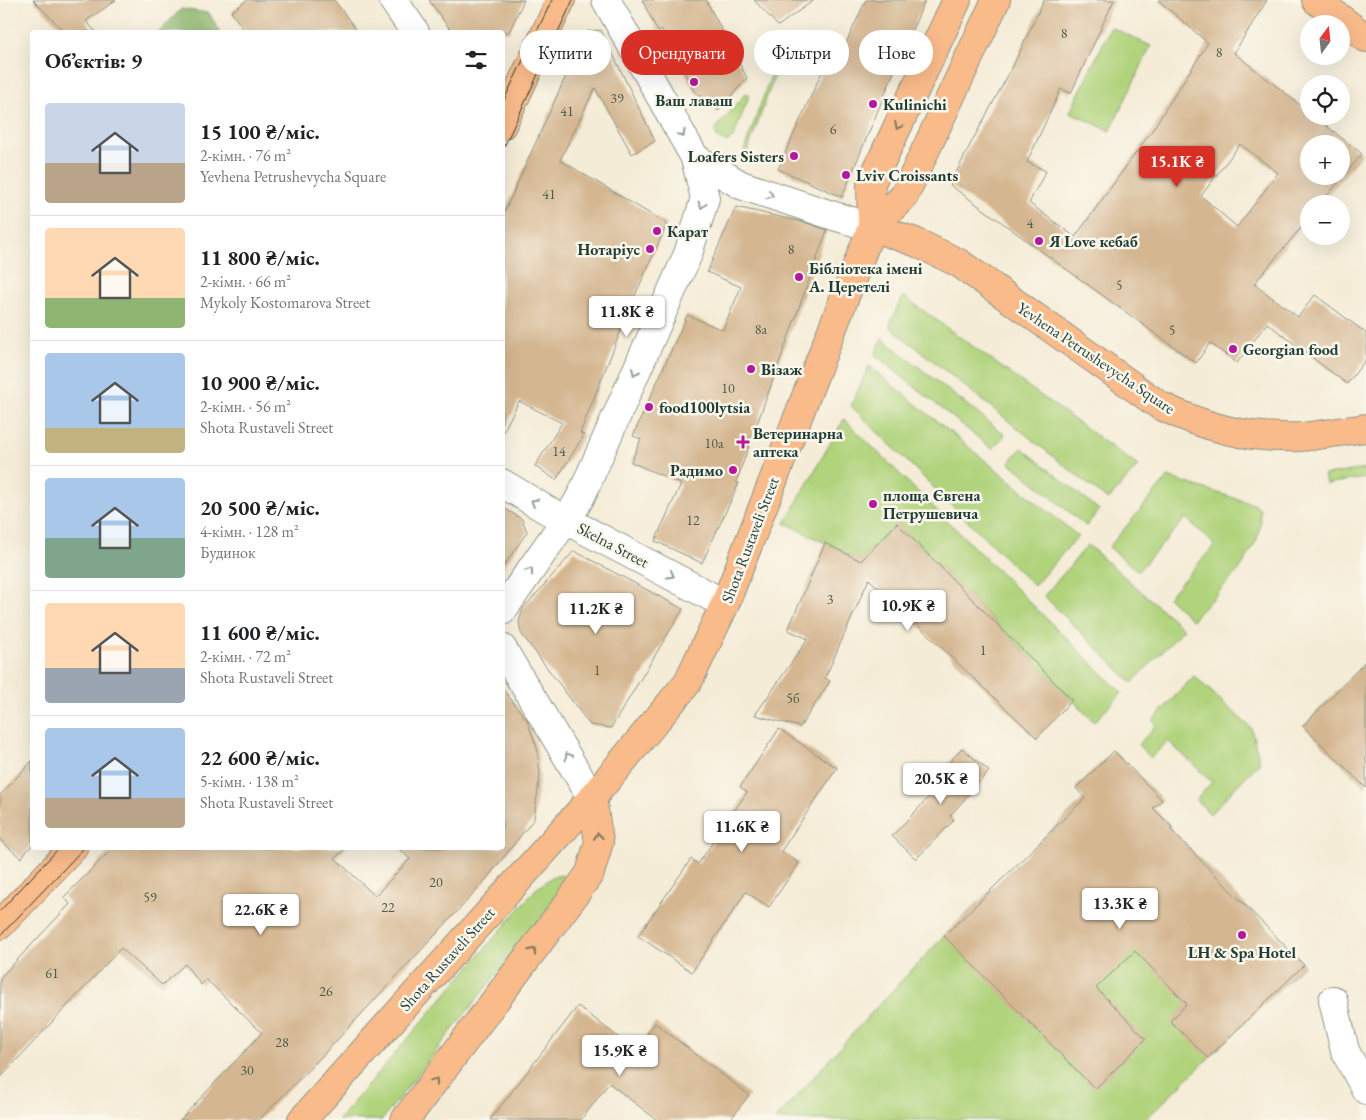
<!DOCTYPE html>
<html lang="uk">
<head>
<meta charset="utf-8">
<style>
	body { margin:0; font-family:"EB Garamond",serif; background:#f6f6f6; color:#202124; height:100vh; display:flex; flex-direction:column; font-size:19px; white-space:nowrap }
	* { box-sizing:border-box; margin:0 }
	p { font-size:16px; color:#757577 }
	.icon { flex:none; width:28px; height:28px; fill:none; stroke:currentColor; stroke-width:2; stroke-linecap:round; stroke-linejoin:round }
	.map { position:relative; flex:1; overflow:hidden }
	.sheet { position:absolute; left:30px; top:30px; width:475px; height:820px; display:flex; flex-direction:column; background:#fff; border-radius:5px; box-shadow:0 5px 20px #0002 }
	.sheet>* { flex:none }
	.banner { position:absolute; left:520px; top:30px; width:475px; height:45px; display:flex; gap:10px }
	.needle { width:32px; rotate:15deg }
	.fabs { position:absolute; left:1300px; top:15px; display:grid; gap:10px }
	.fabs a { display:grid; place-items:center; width:50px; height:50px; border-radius:50%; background:#fff; box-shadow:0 5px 20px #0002; font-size:25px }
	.price { position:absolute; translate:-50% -42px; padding:0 11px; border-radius:5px; background:#fff; color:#222; font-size:16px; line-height:32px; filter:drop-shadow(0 1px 2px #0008) }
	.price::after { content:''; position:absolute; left:50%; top:30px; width:15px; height:11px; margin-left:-8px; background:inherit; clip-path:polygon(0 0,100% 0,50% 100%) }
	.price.current { background:#d93025; color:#fff }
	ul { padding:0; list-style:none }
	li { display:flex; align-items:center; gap:15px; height:125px; padding:0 15px }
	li+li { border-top:1px solid #e0e0e0 }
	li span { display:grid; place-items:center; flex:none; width:140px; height:100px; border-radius:5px; color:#555 }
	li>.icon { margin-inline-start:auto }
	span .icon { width:60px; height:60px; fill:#fffc; stroke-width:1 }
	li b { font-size:21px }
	h2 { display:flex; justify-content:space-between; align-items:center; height:60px; padding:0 15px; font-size:21px }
	.tag { padding:0 18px; border-radius:22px; background:#fff; box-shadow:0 5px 20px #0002; font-size:18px; line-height:45px }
	.tag.current { background:#d93025; color:#fff }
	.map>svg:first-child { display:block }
</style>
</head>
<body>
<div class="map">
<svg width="1366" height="1120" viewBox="0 0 1366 1120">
	<rect width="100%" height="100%" fill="#fbf7ec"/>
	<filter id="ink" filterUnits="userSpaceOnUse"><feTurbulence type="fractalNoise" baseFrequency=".02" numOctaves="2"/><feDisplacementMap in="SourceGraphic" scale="10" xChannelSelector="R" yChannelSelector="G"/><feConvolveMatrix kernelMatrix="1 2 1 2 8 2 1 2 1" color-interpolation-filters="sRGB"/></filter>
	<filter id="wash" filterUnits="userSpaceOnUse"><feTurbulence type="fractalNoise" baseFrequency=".0096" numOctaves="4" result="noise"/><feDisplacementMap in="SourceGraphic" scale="20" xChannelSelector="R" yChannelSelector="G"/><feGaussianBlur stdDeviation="1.12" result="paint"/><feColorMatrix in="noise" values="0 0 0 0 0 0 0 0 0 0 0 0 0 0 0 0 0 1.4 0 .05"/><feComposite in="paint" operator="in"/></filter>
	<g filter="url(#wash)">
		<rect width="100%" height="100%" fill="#f5ecd7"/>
		<g fill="#b0d37c" stroke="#688858">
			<polygon points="1111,27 1151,46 1110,131 1070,112"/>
			<polygon points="791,39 793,41 781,58 745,158 742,156 778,56"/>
			<path d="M746,93l3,1v2l-16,42 -7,4c-8,-2 -12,-6 -10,-14z"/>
			<polygon points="903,296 1138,466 1108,500 889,326"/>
			<polygon points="882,338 1005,435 992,449 875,355"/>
			<polygon points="869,366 1078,536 1034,586 851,406"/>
			<polygon points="844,419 1122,693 1094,722 897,523 861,561 785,523"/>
			<polygon points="1022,448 1099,510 1086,526 1009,462"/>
			<polygon points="1366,469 1366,478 1326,484 1324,475"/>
			<polygon points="1168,477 1256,505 1260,510 1260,525 1257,540 1250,552 1242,567 1192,620 1168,597 1215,545 1186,518 1138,571 1109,547"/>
			<polygon points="1088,545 1184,629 1132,683 1044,596"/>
			<polygon points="1194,676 1251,728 1260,762 1210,814 1196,800 1212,782 1168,741 1151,758 1138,745 1156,725 1153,720"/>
			<polygon points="1114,751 1162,800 1153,808 1172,827 1170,829 1304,965 1145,1120 775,1120 873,1011 944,936 1085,798 1076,788"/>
			<polygon points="562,875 567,884 382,1120 338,1120 536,889 552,877"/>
		</g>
		<polygon fill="#8cb56c" stroke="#567950" points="181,9 209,13 220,32 159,32"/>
		<g id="blocks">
			<g fill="#d4b690" fill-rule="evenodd">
				<polygon points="33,0 116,0 86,21 96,32 65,32"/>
				<polygon points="247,0 334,0 358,32 246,32 231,12"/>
				<polygon points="429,0 524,0 509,32 452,32"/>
				<polygon points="642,0 706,0 747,78 718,111 694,91 662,30 658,32"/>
				<polygon points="754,0 814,0 778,26"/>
				<polygon points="866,0 925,0 891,79 842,197 778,169 831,52 840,56"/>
				<path d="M1044,0h70l-43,93 -10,-4 -34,73 19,9 -17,32 46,34 76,-105 57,-89 -50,-43h109l-33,53 75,59v4h5l48,38 -42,50h-11v14l-55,66 44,33 17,-22 51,38v26l-19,25 -80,-61 -30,40 -27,-20 -14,20 -246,-178 20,-40 43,-79zM1240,144l38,29 -41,54 -36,-31zM1309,144h32v32h-32z"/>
				<polygon points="601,30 655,141 632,154 595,88 560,160 667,224 633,300 580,433 584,435 556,480 535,466 562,423 519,401 502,434 502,217 570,67 588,31"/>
				<polygon points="736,207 807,223 827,230 736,482 739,483 702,563 655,541 681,484 631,462 641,439 633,436 687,315 723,330 741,287 707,272"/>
				<polygon points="502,507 522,519 527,532 502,569"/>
				<polygon points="897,523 1072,700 1037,738 869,579 825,678 830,681 800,727 755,715 808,639 788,630 825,543 861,561"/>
				<polygon points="574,551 683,609 611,728 590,725 521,633 519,622 523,609"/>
				<polygon points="1366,661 1366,788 1303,726"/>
				<polygon points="502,688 527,720 537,748 540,774 534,819 480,887 323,1055 259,1120 180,1120 262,1033 206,979 201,985 185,964 162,985 121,948 0,1078 0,978 70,904 64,897 113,848 346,848 335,858 375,896 410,859 398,848 502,848"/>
				<polygon points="779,729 837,768 781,851 799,863 769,907 746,892 692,972 638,936 691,859 698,864 747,792 740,787"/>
				<polygon points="962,748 989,771 950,816 954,820 916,859 892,836 952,773 945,767"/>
				<polygon points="1114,751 1162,800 1153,808 1172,827 1170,829 1304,965 1208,1058 1170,1021 1187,1004 1135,951 1096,988 1146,1039 1095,1089 944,936 1085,798 1076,788"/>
				<polygon points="32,761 32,845 21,858 0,840 0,795"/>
				<polygon points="578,1006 635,1050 655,1023 749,1095 730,1120 657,1120 609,1083 581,1120 490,1120"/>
			</g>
		</g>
	</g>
	<g filter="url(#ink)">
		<use href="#blocks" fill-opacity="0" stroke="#8a9486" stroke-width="1"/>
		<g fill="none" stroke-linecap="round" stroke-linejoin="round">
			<g stroke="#8a9486" stroke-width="30">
				<g id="minor">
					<polyline points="393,0 415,32"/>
					<polyline points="695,158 741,185 834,216 872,227"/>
					<polyline points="502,483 545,509 725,604"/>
					<polyline points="502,611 576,505 582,494 688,254 705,198 695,158 606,0"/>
					<polyline points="502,648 592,798"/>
					<polyline points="1333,1000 1345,1051 1366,1090"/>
				</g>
			</g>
			<g stroke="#8a9486" stroke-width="30">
				<g id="major">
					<polyline points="1316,0 1366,38"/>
					<polyline points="502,125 561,0"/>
					<path d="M872,227l43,15 44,21 200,142c47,23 89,34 142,32 21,-2 43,-6 65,-9"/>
					<polyline points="872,227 904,196 996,0"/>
					<polyline points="0,925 73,848"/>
					<polyline points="302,1120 592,798 688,682 725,604 872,227 871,183 957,0"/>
					<polyline points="405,1120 570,901 590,873 599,842 592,798"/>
				</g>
			</g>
			<use href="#minor" stroke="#fff" stroke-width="28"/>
			<use href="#major" stroke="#fabb8b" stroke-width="28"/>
			<g stroke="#1f3d34" stroke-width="1">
				<polyline points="502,104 552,0"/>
				<polyline points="502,151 573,0"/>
				<polyline points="0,911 59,848"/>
				<polyline points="0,936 84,848"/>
			</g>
		</g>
		<defs><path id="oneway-chevron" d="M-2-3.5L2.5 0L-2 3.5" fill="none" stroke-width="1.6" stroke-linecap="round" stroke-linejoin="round" transform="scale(1.25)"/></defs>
		<g stroke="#82765b">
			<use href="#oneway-chevron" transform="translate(898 126) rotate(115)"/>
			<use href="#oneway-chevron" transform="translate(598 836) rotate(-96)"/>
			<use href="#oneway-chevron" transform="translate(533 951) rotate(-53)"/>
			<use href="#oneway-chevron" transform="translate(435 1081) rotate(-53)"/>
		</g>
		<g stroke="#8f9e9a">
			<use href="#oneway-chevron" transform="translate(682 134) rotate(61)"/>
			<use href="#oneway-chevron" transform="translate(770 195) rotate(19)"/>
			<use href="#oneway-chevron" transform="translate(702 205) rotate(105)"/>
			<use href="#oneway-chevron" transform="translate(635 372) rotate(114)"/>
			<use href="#oneway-chevron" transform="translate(534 502) rotate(-149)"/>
			<use href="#oneway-chevron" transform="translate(530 571) rotate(-55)"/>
			<use href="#oneway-chevron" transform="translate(671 575) rotate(28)"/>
			<use href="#oneway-chevron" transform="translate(568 756) rotate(-121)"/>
		</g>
	</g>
	<g fill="#b5179e" stroke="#fbf7ec" stroke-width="2">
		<circle cx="694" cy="82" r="5"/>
		<circle cx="873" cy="104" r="5"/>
		<circle cx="794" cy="156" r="5"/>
		<circle cx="846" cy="175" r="5"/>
		<circle cx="657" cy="231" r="5"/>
		<circle cx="1039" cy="241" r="5"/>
		<circle cx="650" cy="249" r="5"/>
		<circle cx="799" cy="277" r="5"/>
		<circle cx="1233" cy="349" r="5"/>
		<circle cx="751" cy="369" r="5"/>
		<circle cx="649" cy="407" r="5"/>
		<path d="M740.5 434.5h5v5h5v5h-5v5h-5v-5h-5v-5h5z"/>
		<circle cx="733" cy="470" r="5"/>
		<circle cx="873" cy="504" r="5"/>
		<circle cx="1242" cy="935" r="5"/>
	</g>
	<g text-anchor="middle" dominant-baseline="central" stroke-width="5" stroke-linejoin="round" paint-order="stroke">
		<g font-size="14" fill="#4c5b4b">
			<text x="1064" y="33">8</text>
			<text x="1219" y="52">8</text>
			<text x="617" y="98">39</text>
			<text x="567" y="111">41</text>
			<text x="833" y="129">6</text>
			<text x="549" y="194">41</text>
			<text x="1030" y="223">4</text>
			<text x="791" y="249">8</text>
			<text x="1119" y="285">5</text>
			<text x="761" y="329">8а</text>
			<text x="1172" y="330">5</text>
			<text x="728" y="388">10</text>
			<text x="714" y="443">10а</text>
			<text x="559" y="451">14</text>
			<text x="693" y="520">12</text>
			<text x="830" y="599">3</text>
			<text x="983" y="650">1</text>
			<text x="597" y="670">1</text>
			<text x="793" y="698">5б</text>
			<text x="436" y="882">20</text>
			<text x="150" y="897">59</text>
			<text x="388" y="907">22</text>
			<text x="52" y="973">61</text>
			<text x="326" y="991">26</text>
			<text x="282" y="1042">28</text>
			<text x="247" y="1070">30</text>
		</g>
		<g font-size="16" font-weight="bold" fill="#1f3d34" stroke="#fbf7ec" text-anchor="start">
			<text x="694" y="100" text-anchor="middle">Ваш лаваш</text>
			<text x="883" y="104">Kulinichi</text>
			<text x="784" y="156" text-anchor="end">Loafers Sisters</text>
			<text x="856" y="175">Lviv Croissants</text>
			<text x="667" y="231">Карат</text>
			<text x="1049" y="241">Я Love кебаб</text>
			<text x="640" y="249" text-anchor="end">Нотаріус</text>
			<text x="809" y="268">Бібліотека імені<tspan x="809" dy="18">А. Церетелі</tspan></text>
			<text x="1243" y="349">Georgian food</text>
			<text x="761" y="369">Візаж</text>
			<text x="659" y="407">food100lytsia</text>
			<text x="753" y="433">Ветеринарна<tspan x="753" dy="18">аптека</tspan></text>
			<text x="723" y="470" text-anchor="end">Радимо</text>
			<text x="883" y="495">площа Євгена<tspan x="883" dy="18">Петрушевича</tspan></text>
			<text x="1242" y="952" text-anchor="middle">LH &amp; Spa Hotel</text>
		</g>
		<g font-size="16" fill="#1f3d34" stroke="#fbf7ec">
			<text transform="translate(1096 358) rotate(34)">Yevhena Petrushevycha Square</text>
			<text transform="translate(750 540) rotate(-69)">Shota Rustaveli Street</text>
			<text transform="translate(613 545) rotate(28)">Skelna Street</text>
			<text transform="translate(447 959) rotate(-48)">Shota Rustaveli Street</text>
		</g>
	</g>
</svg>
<div class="fabs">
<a><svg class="needle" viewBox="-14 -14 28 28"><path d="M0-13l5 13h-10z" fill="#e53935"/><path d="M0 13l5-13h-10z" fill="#757577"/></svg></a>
<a><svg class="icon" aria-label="locate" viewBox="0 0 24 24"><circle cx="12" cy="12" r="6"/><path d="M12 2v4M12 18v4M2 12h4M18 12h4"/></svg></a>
<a>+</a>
<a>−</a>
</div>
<b class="price current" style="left:1177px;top:188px">15.1K ₴</b>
<b class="price" style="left:627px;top:338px">11.8K ₴</b>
<b class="price" style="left:908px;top:632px">10.9K ₴</b>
<b class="price" style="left:596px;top:635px">11.2K ₴</b>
<b class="price" style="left:941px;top:805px">20.5K ₴</b>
<b class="price" style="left:742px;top:853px">11.6K ₴</b>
<b class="price" style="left:1120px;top:930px">13.3K ₴</b>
<b class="price" style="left:261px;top:936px">22.6K ₴</b>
<b class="price" style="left:620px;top:1077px">15.9K ₴</b>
<div class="banner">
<a class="tag">Купити</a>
<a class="tag current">Орендувати</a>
<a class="tag">Фільтри</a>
<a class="tag">Нове</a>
</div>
<section class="sheet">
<h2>Об’єктів: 9<svg class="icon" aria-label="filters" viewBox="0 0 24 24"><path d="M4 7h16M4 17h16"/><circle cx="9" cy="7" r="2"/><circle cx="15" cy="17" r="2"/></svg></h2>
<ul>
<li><span style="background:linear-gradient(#c9d6e8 60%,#b9a48a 0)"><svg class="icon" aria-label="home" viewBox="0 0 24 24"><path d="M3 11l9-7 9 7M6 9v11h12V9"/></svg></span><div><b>15 100 ₴/міс.</b><p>2-кімн. · 76 m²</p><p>Yevhena Petrushevycha Square</p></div></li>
<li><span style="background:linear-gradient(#ffd9b3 70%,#8fb573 0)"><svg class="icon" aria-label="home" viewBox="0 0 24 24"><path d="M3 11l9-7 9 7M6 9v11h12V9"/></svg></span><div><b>11 800 ₴/міс.</b><p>2-кімн. · 66 m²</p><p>Mykoly Kostomarova Street</p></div></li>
<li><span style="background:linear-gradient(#a9c7e8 75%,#c2b280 0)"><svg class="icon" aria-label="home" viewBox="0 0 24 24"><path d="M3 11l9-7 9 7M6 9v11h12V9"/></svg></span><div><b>10 900 ₴/міс.</b><p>2-кімн. · 56 m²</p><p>Shota Rustaveli Street</p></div></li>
<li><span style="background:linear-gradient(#a9c7e8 60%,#7fa58c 0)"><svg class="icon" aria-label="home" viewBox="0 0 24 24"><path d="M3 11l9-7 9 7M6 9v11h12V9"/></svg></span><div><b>20 500 ₴/міс.</b><p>4-кімн. · 128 m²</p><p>Будинок</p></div></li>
<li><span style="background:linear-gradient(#ffd9b3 65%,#9aa5b1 0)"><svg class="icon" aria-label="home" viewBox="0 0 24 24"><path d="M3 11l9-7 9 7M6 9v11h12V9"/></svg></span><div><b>11 600 ₴/міс.</b><p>2-кімн. · 72 m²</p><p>Shota Rustaveli Street</p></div></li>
<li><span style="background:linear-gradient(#a9c7e8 70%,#b9a48a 0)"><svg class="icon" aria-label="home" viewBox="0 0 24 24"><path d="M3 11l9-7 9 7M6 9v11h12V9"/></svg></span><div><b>22 600 ₴/міс.</b><p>5-кімн. · 138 m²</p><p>Shota Rustaveli Street</p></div></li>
</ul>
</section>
</div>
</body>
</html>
